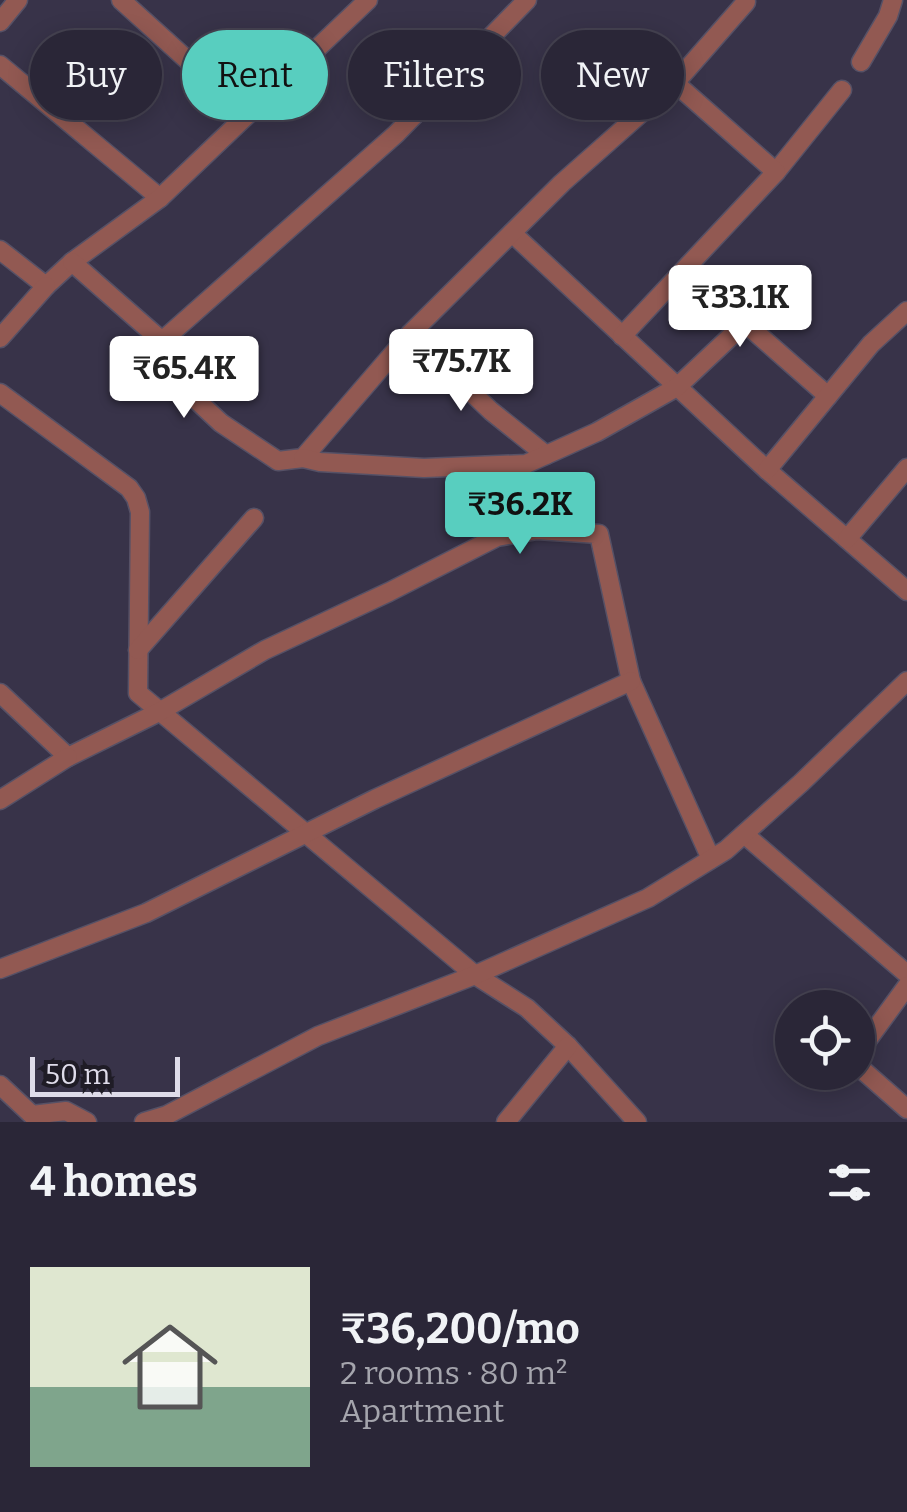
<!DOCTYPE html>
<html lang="en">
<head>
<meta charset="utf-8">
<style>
	body { margin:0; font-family:Bitter,serif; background:#363242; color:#f1f3f6; height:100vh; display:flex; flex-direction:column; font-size:38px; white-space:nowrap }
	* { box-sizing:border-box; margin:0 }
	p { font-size:32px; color:#a5a5ad }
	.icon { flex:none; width:55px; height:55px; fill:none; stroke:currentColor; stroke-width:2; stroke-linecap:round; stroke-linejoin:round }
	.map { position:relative; height:1122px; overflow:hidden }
	.side { display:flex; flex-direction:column; background:#2a2637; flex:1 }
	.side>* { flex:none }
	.guide { position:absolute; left:30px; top:30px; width:848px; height:90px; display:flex; gap:20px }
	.fabs { position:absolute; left:775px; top:990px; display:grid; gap:20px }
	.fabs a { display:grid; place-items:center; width:100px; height:100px; border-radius:50%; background:#2a2637; box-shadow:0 5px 25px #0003,0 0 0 2px #464352; font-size:50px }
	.scale { position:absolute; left:30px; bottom:25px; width:150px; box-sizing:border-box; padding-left:10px; border:5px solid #dfdcea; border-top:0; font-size:28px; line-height:35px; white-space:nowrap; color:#dfdcea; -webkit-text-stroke:8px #1f1c26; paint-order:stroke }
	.price { position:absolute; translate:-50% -85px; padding:0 22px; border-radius:10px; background:#fff; color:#222; font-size:32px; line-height:65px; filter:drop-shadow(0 2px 5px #0008) }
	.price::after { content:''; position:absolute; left:50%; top:60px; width:30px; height:22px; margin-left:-15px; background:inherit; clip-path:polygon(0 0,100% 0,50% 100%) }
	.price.current { background:#58cebf; color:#111 }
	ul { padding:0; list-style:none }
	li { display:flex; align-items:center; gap:30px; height:250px; padding:0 30px }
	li+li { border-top:2px solid #464352 }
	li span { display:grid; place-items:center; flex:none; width:280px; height:200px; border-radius:0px; color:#555 }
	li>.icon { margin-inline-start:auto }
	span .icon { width:120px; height:120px; fill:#fffc; stroke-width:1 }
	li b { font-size:42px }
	h2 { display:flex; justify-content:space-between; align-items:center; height:120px; padding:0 30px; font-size:42px }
	.chip { padding:0 35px; border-radius:45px; background:#2a2637; box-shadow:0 5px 25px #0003,0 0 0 2px #464352; font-size:35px; line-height:90px }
	.chip.current { background:#58cebf; color:#111 }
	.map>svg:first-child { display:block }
</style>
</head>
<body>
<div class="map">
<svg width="907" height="1122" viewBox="0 0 907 1122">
	<rect width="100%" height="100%" fill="#383349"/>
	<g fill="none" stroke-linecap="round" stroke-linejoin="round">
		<g stroke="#565166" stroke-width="21">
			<g id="minor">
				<polyline points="121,0 247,114"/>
				<polyline points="0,22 18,0"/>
				<polyline points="861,62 888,16 893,0"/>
				<polyline points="0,65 160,198"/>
				<polyline points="675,83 746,2"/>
				<polyline points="776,172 842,90"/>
				<polyline points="512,233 767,470 907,591"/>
				<polyline points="0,250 46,286 72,262 160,198 368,0"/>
				<polyline points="72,262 162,341 396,134 527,0"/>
				<polyline points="689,265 745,323 828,396"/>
				<polyline points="410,334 491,411 546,455"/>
				<polyline points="0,338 46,286"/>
				<polyline points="162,341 160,366 221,423 278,461 303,458 410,334 562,183 675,83 776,172 622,336"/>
				<polyline points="0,393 129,488 136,498 140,512 138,693 475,975 527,1008 568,1046 637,1122"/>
				<polyline points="303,458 320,462 424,468 526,464 597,432 677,387 745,323"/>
				<polyline points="767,470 871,344 907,311"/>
				<polyline points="847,539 907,468"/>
				<polyline points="138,650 254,518"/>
				<polyline points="0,693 68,757 159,712 265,650 389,592 497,537 537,530 599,534 631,681 711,859"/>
				<polyline points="0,800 68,757"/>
				<polyline points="744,834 907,974"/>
				<polyline points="0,969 146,913 375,799 631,681"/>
				<polyline points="858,1053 907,986"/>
				<polyline points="858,1066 907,1109"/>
				<polyline points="0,1085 32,1115 66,1111 87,1122"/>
				<polyline points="144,1122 167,1115 318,1036 475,975 648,898 726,850 801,783 907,681"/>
				<polyline points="506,1122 568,1046"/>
			</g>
		</g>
		<use href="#minor" stroke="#925952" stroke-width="18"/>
	</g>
</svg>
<div class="fabs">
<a><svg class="icon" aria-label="locate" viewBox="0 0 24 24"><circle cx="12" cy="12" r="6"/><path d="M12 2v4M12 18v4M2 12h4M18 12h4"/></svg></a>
</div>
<div class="scale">50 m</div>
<b class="price" style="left:740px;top:350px">₹33.1K</b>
<b class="price" style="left:461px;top:414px">₹75.7K</b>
<b class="price" style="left:184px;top:421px">₹65.4K</b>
<b class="price current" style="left:520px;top:557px">₹36.2K</b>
<div class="guide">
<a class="chip">Buy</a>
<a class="chip current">Rent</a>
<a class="chip">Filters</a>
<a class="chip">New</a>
</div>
</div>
<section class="side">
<h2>4 homes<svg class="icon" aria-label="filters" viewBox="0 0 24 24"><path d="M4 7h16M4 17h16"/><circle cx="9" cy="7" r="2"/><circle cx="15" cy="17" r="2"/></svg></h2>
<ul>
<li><span style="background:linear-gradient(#dfe7d0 60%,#7fa58c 0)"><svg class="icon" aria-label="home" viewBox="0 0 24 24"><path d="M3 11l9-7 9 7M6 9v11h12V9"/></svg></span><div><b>₹36,200/mo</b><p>2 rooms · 80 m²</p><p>Apartment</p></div></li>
</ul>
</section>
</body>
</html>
